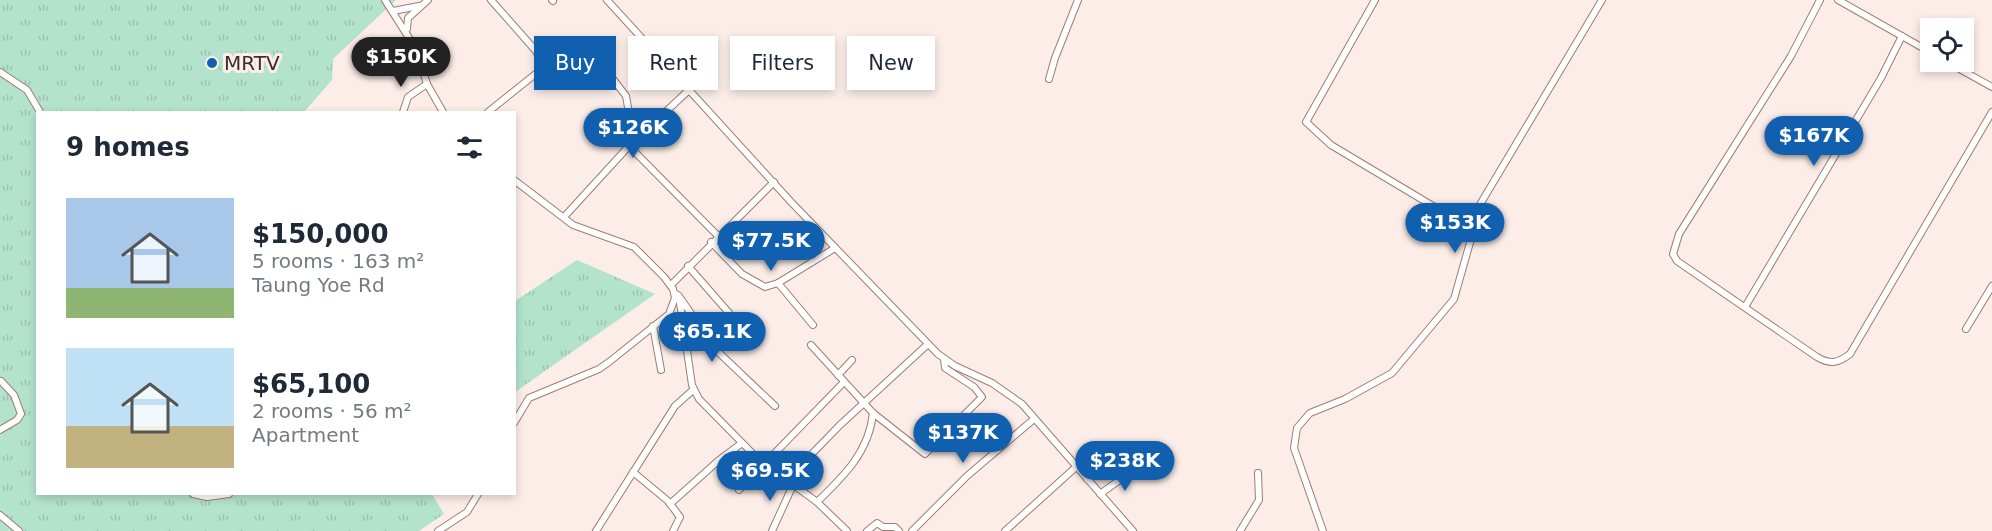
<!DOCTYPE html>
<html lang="en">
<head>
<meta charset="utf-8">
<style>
	body { margin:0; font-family:"DejaVu Sans",sans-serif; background:#f2f2f3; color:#1f2937; height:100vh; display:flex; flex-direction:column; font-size:22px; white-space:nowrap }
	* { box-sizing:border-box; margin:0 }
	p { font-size:20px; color:#747a83 }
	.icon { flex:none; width:33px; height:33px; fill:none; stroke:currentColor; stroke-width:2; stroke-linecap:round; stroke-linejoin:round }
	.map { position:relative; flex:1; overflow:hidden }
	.panel { position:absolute; left:36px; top:111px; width:480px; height:384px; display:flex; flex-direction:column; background:#fff; border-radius:0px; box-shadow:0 3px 9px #0003 }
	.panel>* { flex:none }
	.guide { position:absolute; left:534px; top:36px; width:570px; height:54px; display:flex; gap:12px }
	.buttons { position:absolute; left:1920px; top:18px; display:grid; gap:12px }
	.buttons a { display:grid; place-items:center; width:54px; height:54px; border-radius:0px; background:#fff; box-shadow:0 3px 9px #0003; font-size:30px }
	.price { position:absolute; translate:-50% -51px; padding:0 14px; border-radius:21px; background:#1060af; color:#fff; font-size:20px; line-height:39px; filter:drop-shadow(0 2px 3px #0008) }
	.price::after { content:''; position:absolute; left:50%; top:36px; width:18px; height:14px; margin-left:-9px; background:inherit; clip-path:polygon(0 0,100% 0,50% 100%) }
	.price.current { background:#222; color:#fff }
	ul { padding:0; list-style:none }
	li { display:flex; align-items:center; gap:18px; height:150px; padding:0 30px }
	li span { display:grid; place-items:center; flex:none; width:168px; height:120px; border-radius:0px; color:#555 }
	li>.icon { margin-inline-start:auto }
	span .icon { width:72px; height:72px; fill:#fffc; stroke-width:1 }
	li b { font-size:26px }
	h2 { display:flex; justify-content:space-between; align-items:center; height:72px; padding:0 30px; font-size:26px }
	.pill { padding:0 21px; border-radius:0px; background:#fff; box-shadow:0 3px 9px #0003; font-size:21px; line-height:54px }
	.pill.current { background:#1060af; color:#fff }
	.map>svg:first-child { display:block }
</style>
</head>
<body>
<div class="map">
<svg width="1992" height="531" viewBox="0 0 1992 531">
	<defs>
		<pattern id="park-tufts" width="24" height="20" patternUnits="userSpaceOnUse" patternTransform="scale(1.5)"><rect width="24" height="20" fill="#b3e3cc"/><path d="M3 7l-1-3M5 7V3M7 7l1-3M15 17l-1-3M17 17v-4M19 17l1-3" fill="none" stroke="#9bc3af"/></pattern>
	</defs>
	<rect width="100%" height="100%" fill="#fcede8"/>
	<g fill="url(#park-tufts)">
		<polygon points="0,0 396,0 333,59 332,80 304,112 38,112 38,494 432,494 444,514 419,531 0,531"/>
		<polygon points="577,260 655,294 515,392 515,301"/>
	</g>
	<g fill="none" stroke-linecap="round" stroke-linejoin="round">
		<g stroke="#9e7d71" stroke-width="8">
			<g id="street">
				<polyline points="385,0 416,49 427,84 443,112"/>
				<polyline points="491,0 536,51 543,68"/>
				<polyline points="552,0 553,1"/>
				<polyline points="607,0 792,203 938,354 955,366 992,383 1022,404 1133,531"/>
				<path d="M1820,0l-29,56 -112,178 -6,20 4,7 140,96c14,8 21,6 33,-3l142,-242"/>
				<polyline points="1838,0 1930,52"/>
				<polyline points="393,11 419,6"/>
				<polyline points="407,29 408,18 428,0"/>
				<polyline points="1947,62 1992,87"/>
				<polyline points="0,72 27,90 40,112"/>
				<polyline points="1049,79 1055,58 1078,0"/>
				<polyline points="403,112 408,97 427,84"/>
				<polyline points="488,112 543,68 590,49 626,96 629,113"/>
				<polyline points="629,146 718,236"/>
				<polyline points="514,180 573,225 634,247 664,277 673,289 675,298 669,314 609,362 599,369 529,398 514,423"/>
				<polyline points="564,217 629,146 690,89"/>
				<polyline points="1466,228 1602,0"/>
				<polyline points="711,242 742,274 765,287 778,283 835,248"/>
				<polyline points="688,266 729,313"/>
				<polyline points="778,283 813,325"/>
				<polyline points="671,285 774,182"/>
				<polyline points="676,294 679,296 692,385 699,399 758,459 817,502 847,531"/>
				<polyline points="681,299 716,350 775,406"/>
				<polyline points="1745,307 1881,78 1902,36"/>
				<polyline points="653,326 661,370"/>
				<polyline points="1966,329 1992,286"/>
				<polyline points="811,345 873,413 925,454 982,397 974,387 945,368 944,359"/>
				<polyline points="838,375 852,360"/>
				<polyline points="0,430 17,420 21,414 14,395 1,381"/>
				<polyline points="802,464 840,425 928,344"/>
				<polyline points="633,472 668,501 680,517 673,531"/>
				<polyline points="1087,479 1115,455"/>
				<polyline points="739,490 844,382"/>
				<polyline points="193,494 207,497 229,494"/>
				<polyline points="1100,494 1135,469"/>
				<path d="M817,502c27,-26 52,-50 56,-89"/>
				<polyline points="670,504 718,461 742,443"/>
				<polyline points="0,515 19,531"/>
				<polyline points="438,531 467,512 478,494"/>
				<polyline points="596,531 675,406 693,390"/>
				<polyline points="772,531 793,485"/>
				<polyline points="867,531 877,523 883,527 895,527 899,531"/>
				<polyline points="912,531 967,476 1034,419"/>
				<polyline points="1005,531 1076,467"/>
				<polyline points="1240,531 1259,500 1258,473"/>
				<polyline points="1323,531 1294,448 1297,428 1310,413 1345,399 1392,373 1454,299 1471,239 1466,228 1458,221 1331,145 1306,122 1375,0"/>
			</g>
		</g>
		<use href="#street" stroke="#fff" stroke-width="6"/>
	</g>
	<circle fill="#1060af" stroke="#fcede8" stroke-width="2" cx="212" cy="63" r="6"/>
	<g text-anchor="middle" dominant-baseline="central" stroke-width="6" stroke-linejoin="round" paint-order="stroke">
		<g font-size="20" fill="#3c2f2a" stroke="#fcede8" text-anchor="start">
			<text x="224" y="63">MRTV</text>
		</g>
	</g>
</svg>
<div class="buttons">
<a><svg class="icon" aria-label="locate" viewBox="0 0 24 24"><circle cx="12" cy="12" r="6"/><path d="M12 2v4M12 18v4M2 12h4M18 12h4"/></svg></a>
</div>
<b class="price current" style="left:401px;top:88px">$150K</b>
<b class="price" style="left:633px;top:159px">$126K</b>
<b class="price" style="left:1814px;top:167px">$167K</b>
<b class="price" style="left:1455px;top:254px">$153K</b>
<b class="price" style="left:771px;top:272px">$77.5K</b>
<b class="price" style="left:712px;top:363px">$65.1K</b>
<b class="price" style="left:963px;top:464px">$137K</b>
<b class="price" style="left:1125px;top:492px">$238K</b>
<b class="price" style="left:770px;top:502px">$69.5K</b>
<div class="guide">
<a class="pill current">Buy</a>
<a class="pill">Rent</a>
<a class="pill">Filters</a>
<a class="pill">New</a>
</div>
<section class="panel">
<h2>9 homes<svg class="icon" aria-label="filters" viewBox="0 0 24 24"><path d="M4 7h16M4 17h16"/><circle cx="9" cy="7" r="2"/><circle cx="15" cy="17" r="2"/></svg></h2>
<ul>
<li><span style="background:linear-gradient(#a9c7e8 75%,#8fb573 0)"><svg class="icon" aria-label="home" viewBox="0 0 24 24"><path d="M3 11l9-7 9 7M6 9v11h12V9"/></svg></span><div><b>$150,000</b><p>5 rooms · 163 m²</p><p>Taung Yoe Rd</p></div></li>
<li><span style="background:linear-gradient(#bfe0f5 65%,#c2b280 0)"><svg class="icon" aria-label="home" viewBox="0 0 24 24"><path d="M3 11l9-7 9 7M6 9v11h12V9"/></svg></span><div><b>$65,100</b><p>2 rooms · 56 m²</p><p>Apartment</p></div></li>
</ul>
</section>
</div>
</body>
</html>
